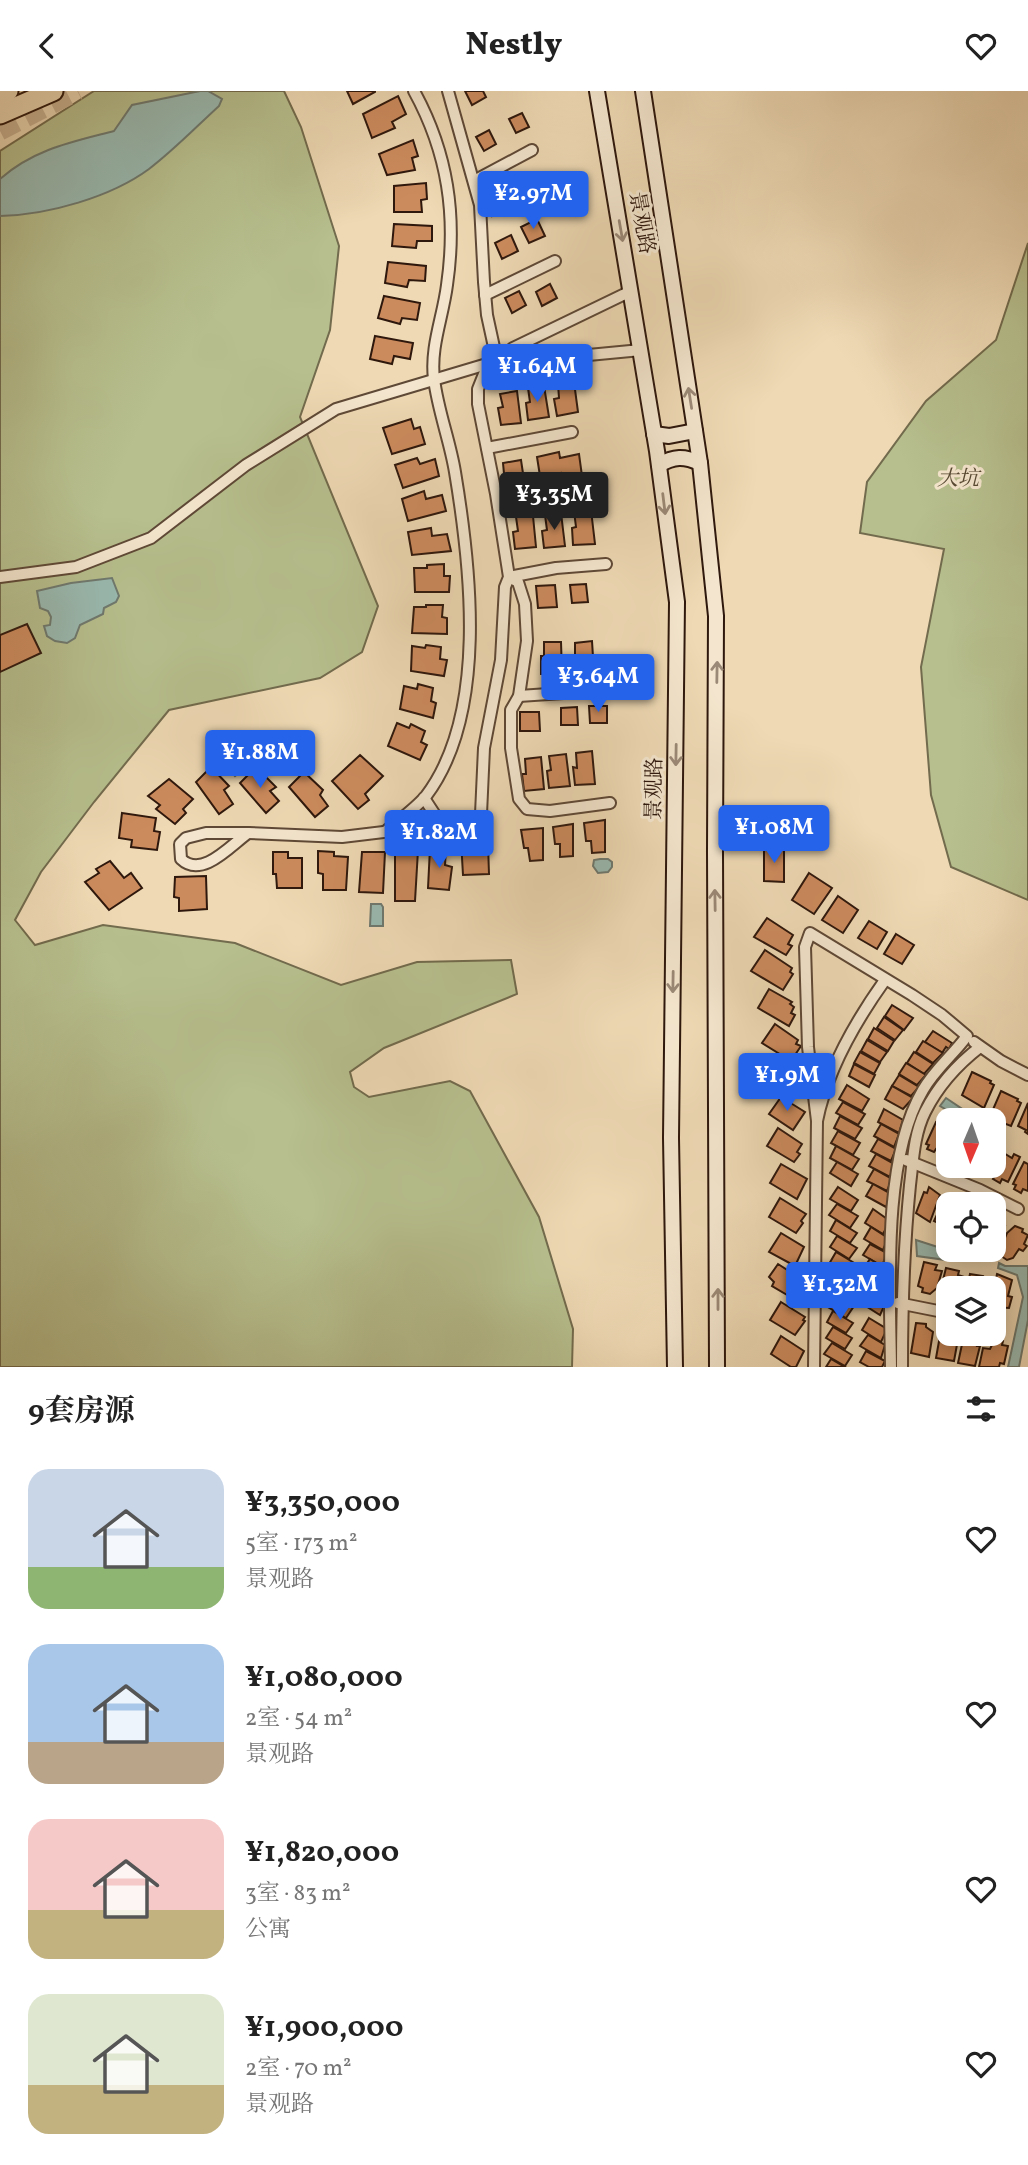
<!DOCTYPE html>
<html lang="zh">
<head>
<meta charset="utf-8">
<style>
	body { margin:0; font-family:Vollkorn,"Noto Serif SC",serif; background:#f2f2f2; color:#222; height:100vh; display:flex; flex-direction:column; font-size:26px; white-space:nowrap }
	* { box-sizing:border-box; margin:0 }
	p { font-size:23px; color:#767676 }
	.icon { flex:none; width:38px; height:38px; fill:none; stroke:currentColor; stroke-width:2; stroke-linecap:round; stroke-linejoin:round }
	.map { position:relative; height:1276px; overflow:hidden }
	.drawer { display:flex; flex-direction:column; background:#fff; flex:1 }
	.drawer>* { flex:none }
	.needle { width:46px; rotate:182deg }
	.buttons { position:absolute; left:936px; top:1017px; display:grid; gap:14px }
	.buttons a { display:grid; place-items:center; width:70px; height:70px; border-radius:14px; background:#fff; box-shadow:0 4px 18px #0003; font-size:35px }
	.price { position:absolute; translate:-50% -60px; padding:0 16px; border-radius:7px; background:#2563eb; color:#fff; font-size:23px; line-height:46px; filter:drop-shadow(0 2px 4px #0008) }
	.price::after { content:''; position:absolute; left:50%; top:42px; width:21px; height:16px; margin-left:-10px; background:inherit; clip-path:polygon(0 0,100% 0,50% 100%) }
	.price.current { background:#222; color:#fff }
	ul { padding:0; list-style:none }
	li { display:flex; align-items:center; gap:21px; height:175px; padding:0 28px }
	li span { display:grid; place-items:center; flex:none; width:196px; height:140px; border-radius:21px; color:#555 }
	li>.icon { margin-inline-start:auto }
	span .icon { width:84px; height:84px; fill:#fffc; stroke-width:1 }
	li b { font-size:30px }
	h2 { display:flex; justify-content:space-between; align-items:center; height:84px; padding:0 28px; font-size:30px }
	header { display:flex; justify-content:space-between; align-items:center; height:91px; padding:0 28px; background:#fff; font-size:32px; font-weight:800 }
	.map>svg:first-child { display:block }
</style>
</head>
<body>
<header><svg class="icon" aria-label="back" viewBox="0 0 24 24"><path d="M15 5l-7 7 7 7"/></svg>Nestly<svg class="icon" aria-label="heart" viewBox="0 0 24 24"><path d="M12 20l-8-8c-3-5 5-10 8-4 3-6 11-1 8 4z"/></svg></header>
<div class="map">
<svg width="1028" height="1276" viewBox="0 0 1028 1276">
	<rect width="100%" height="100%" fill="#eed9b4"/>
	<filter id="stains"><feTurbulence type="fractalNoise" baseFrequency=".00286" numOctaves="4"/><feColorMatrix values="0 0 0 0 .2 0 0 0 0 .09 0 0 0 0 .02 0 0 0 .5 -.17"/></filter>
	<radialGradient id="worn" r=".72"><stop offset=".6" stop-color="#630" stop-opacity="0"/><stop offset="1" stop-color="#630" stop-opacity=".3"/></radialGradient>
	<g fill="#b7bf8e" stroke="#726b4d" stroke-width="2">
		<polygon points="94,0 284,0 301,36 339,155 330,239 300,326 378,515 362,561 320,587 169,619 94,711 41,781 15,829 35,854 103,834 235,852 341,894 417,871 511,869 517,903 384,957 350,981 354,996 369,1006 450,990 470,1000 539,1126 573,1238 572,1276 0,1276 0,60"/>
		<polygon points="1028,152 1028,809 951,776 931,704 921,576 944,458 860,442 867,391 926,310 996,249"/>
	</g>
	<g fill="#99bab1" stroke="#6e796f" stroke-width="2">
		<path d="M200,0h8l14,8 -3,7c-23,21 -45,44 -70,63 -38,28 -101,46 -149,47v-37c34,-30 72,-37 114,-48l18,-26z"/>
		<polygon points="112,487 119,505 116,511 104,517 103,523 80,534 75,547 67,552 55,550 47,545 44,535 50,534 51,526 48,520 40,517 37,500 71,492"/>
		<polygon points="224,661 241,680 235,685 218,666"/>
		<polygon points="600,768 608,768 612,771 612,776 608,781 598,782 593,775 594,769"/>
		<polygon points="371,813 381,813 383,816 383,835 370,835"/>
		<polygon points="946,1007 964,1019 989,1029 960,1027 940,1015"/>
		<polygon points="916,1149 947,1159 946,1169 917,1165"/>
		<polygon points="999,1172 1005,1175 1028,1175 1028,1229 1019,1276 1008,1276 1023,1206 1017,1184 998,1177"/>
	</g>
	<g fill="#cc8b5d" stroke="#2e170c" stroke-width="2">
		<polygon points="347,0 375,0 375,1 353,13"/>
		<polygon points="465,0 483,0 486,6 472,14"/>
		<polygon points="398,5 406,23 392,31 395,37 372,47 363,23"/>
		<polygon points="522,22 529,36 516,42 509,28"/>
		<polygon points="489,39 496,53 484,60 476,46"/>
		<polygon points="413,49 418,65 412,67 415,79 387,84 379,63"/>
		<polygon points="532,87 539,101 526,109 519,95"/>
		<polygon points="426,92 427,108 421,109 422,121 394,121 394,95"/>
		<polygon points="498,103 506,117 492,125 486,111"/>
		<polygon points="537,128 545,145 529,152 521,136"/>
		<polygon points="394,133 432,135 432,150 417,150 416,157 392,155"/>
		<polygon points="511,144 518,160 502,168 495,152"/>
		<polygon points="388,171 426,175 425,190 409,189 407,196 385,192"/>
		<polygon points="550,193 557,207 542,215 536,201"/>
		<polygon points="519,200 526,214 512,222 505,207"/>
		<polygon points="384,205 420,212 417,229 402,227 400,233 378,227"/>
		<polygon points="375,245 413,252 410,268 394,265 392,273 370,268"/>
		<polygon points="574,291 578,321 557,325 554,308 559,307 558,293"/>
		<polygon points="544,295 549,326 528,329 526,312 530,311 528,297"/>
		<polygon points="517,300 521,332 501,334 498,317 503,316 500,303"/>
		<polygon points="411,328 414,338 420,336 425,353 392,363 383,337"/>
		<polygon points="559,361 560,367 579,363 582,385 562,388 561,382 540,385 537,366"/>
		<polygon points="417,367 420,373 435,368 439,385 403,397 395,374"/>
		<polygon points="521,369 524,389 505,393 503,372"/>
		<polygon points="424,400 426,408 442,404 446,420 408,430 402,408"/>
		<polygon points="591,419 595,453 573,454 572,437 576,436 574,420"/>
		<polygon points="561,422 565,455 544,457 542,440 547,439 545,424"/>
		<polygon points="533,425 536,456 515,458 513,441 518,440 516,426"/>
		<polygon points="431,437 432,445 447,443 451,460 412,464 408,441"/>
		<polygon points="444,473 444,485 450,485 449,501 415,501 414,477 427,477 427,474"/>
		<polygon points="586,493 588,511 572,512 570,494"/>
		<polygon points="555,494 557,516 538,517 536,495"/>
		<polygon points="426,514 443,514 442,526 447,527 447,543 412,542 414,516 426,516"/>
		<polygon points="27,533 41,562 0,581 0,544"/>
		<polygon points="592,550 594,582 572,583 571,564 575,564 575,552"/>
		<polygon points="544,551 561,551 562,582 541,583 541,565 544,565"/>
		<polygon points="426,554 441,556 440,568 447,569 444,585 411,580 412,555 425,557"/>
		<polygon points="418,593 433,597 431,610 436,612 433,627 400,618 404,595 417,598"/>
		<polygon points="589,615 607,615 607,632 590,632"/>
		<polygon points="577,616 578,634 561,634 561,617"/>
		<polygon points="520,621 539,621 540,640 520,640"/>
		<polygon points="397,632 409,637 411,633 425,640 421,651 427,654 420,669 388,655"/>
		<polygon points="592,660 595,693 575,694 573,676 577,677 576,662"/>
		<polygon points="566,663 570,695 549,697 547,680 551,679 549,665"/>
		<polygon points="360,664 383,685 365,703 369,709 358,718 332,690"/>
		<polygon points="541,666 544,698 524,700 522,683 526,683 525,668"/>
		<polygon points="211,676 229,695 224,699 233,713 219,723 196,691"/>
		<polygon points="256,676 276,696 270,700 279,710 266,722 240,692"/>
		<polygon points="304,681 323,699 320,704 328,715 315,726 289,696"/>
		<polygon points="169,688 193,708 183,718 186,722 175,733 156,718 160,714 148,705"/>
		<polygon points="122,722 156,727 154,740 160,741 157,759 131,756 132,749 119,747"/>
		<polygon points="605,729 605,761 592,762 591,750 586,750 584,732"/>
		<polygon points="573,733 573,765 560,766 560,753 555,753 553,736"/>
		<polygon points="543,737 543,769 530,770 528,757 524,757 521,739"/>
		<polygon points="477,748 477,754 488,753 489,783 463,784 461,749"/>
		<polygon points="395,756 418,759 415,810 395,810"/>
		<polygon points="764,756 784,758 784,791 764,790"/>
		<polygon points="430,757 446,757 445,774 452,776 449,799 428,797"/>
		<polygon points="318,760 334,761 334,765 348,766 346,799 323,799 323,783 318,782"/>
		<polygon points="273,761 288,761 288,767 302,767 302,797 277,797 276,783 273,783"/>
		<polygon points="362,761 385,761 383,802 359,801"/>
		<polygon points="110,770 124,787 131,782 142,797 109,819 85,791 99,782 96,778"/>
		<polygon points="809,782 832,797 814,823 792,809"/>
		<polygon points="206,785 207,818 179,820 179,807 174,806 175,786"/>
		<polygon points="838,805 858,819 843,842 822,829"/>
		<polygon points="767,827 793,844 788,853 792,855 786,864 754,846"/>
		<polygon points="869,830 887,841 877,858 858,847"/>
		<polygon points="896,843 914,854 902,873 884,863"/>
		<polygon points="765,859 792,877 790,881 793,883 783,899 751,880"/>
		<polygon points="769,898 792,911 790,913 794,916 791,922 795,924 789,935 758,917"/>
		<polygon points="892,914 913,927 904,939 885,925"/>
		<polygon points="884,926 903,939 895,949 877,937"/>
		<polygon points="775,933 798,949 796,953 801,955 791,970 762,952"/>
		<polygon points="874,937 894,950 888,960 868,948"/>
		<polygon points="933,940 952,952 949,958 946,956 942,962 925,951"/>
		<polygon points="867,949 887,961 880,971 861,960"/>
		<polygon points="923,950 943,962 933,972 916,961"/>
		<polygon points="860,961 880,972 874,983 854,972"/>
		<polygon points="914,961 933,973 924,983 907,972"/>
		<polygon points="774,969 791,979 789,982 798,988 789,1002 763,987"/>
		<polygon points="906,972 926,984 917,994 899,983"/>
		<polygon points="854,973 875,984 869,996 849,985"/>
		<polygon points="972,981 991,990 990,992 994,994 984,1017 962,1004"/>
		<polygon points="899,984 919,996 911,1005 892,995"/>
		<polygon points="847,994 869,1008 862,1020 839,1008"/>
		<polygon points="892,995 913,1007 903,1018 885,1008"/>
		<polygon points="1001,1000 1018,1008 1017,1010 1021,1012 1011,1035 998,1030 999,1027 991,1023"/>
		<polygon points="781,1006 805,1021 793,1039 769,1023"/>
		<polygon points="843,1011 865,1023 858,1034 836,1022"/>
		<polygon points="1028,1012 1028,1043 1025,1041 1026,1039 1018,1035"/>
		<polygon points="884,1018 903,1029 899,1042 878,1031"/>
		<polygon points="840,1025 862,1037 855,1048 834,1037"/>
		<polygon points="936,1031 947,1036 948,1033 948,1047 942,1060 936,1058 934,1061 927,1058 929,1054 926,1053"/>
		<polygon points="881,1033 899,1043 894,1056 874,1045"/>
		<polygon points="778,1037 802,1053 797,1061 800,1063 794,1071 767,1055"/>
		<polygon points="838,1040 860,1052 853,1064 831,1052"/>
		<polygon points="878,1048 896,1058 891,1070 871,1060"/>
		<polygon points="836,1055 859,1068 852,1079 830,1067"/>
		<polygon points="1002,1061 1012,1067 1014,1063 1020,1066 1008,1091 1002,1088 1000,1092 993,1088 995,1085 991,1083"/>
		<polygon points="876,1063 894,1073 890,1086 869,1075"/>
		<polygon points="837,1071 858,1083 851,1095 830,1082"/>
		<polygon points="1024,1071 1028,1073 1028,1100 1023,1098 1021,1102 1014,1098 1016,1094 1013,1093"/>
		<polygon points="781,1073 807,1088 797,1108 770,1092"/>
		<polygon points="972,1074 989,1074 986,1080 980,1077 978,1081 971,1077"/>
		<polygon points="874,1078 892,1088 887,1100 867,1090"/>
		<polygon points="873,1093 891,1103 886,1116 866,1105"/>
		<polygon points="838,1096 858,1109 851,1120 830,1108"/>
		<polygon points="929,1096 940,1104 930,1131 916,1122 924,1101 927,1102"/>
		<polygon points="780,1107 806,1123 801,1130 803,1132 796,1142 769,1126"/>
		<polygon points="945,1107 951,1110 952,1107 961,1113 948,1113 948,1140 943,1138 945,1135 934,1130"/>
		<polygon points="837,1113 858,1125 850,1137 829,1124"/>
		<polygon points="873,1118 890,1130 883,1143 865,1132"/>
		<polygon points="994,1126 1001,1129 999,1132 1005,1135 993,1160 989,1158 994,1158"/>
		<polygon points="836,1129 857,1142 850,1152 830,1140"/>
		<polygon points="1015,1135 1023,1138 1022,1141 1028,1144 1024,1153 1027,1155 1023,1160 1019,1158 1013,1167 1007,1169 998,1163 1007,1142"/>
		<polygon points="871,1136 888,1147 883,1159 864,1148"/>
		<polygon points="781,1142 804,1156 795,1175 769,1161"/>
		<polygon points="837,1145 857,1157 849,1168 830,1156"/>
		<polygon points="870,1153 887,1162 882,1175 863,1164"/>
		<polygon points="836,1161 856,1173 849,1184 829,1173"/>
		<polygon points="870,1168 887,1179 882,1191 862,1180"/>
		<polygon points="924,1171 937,1174 935,1179 942,1180 937,1197 930,1203 922,1201 923,1197 918,1195"/>
		<polygon points="778,1173 806,1191 794,1208 772,1195 774,1191 769,1186"/>
		<polygon points="835,1177 856,1189 848,1200 828,1189"/>
		<polygon points="946,1177 959,1180 958,1184 964,1186 961,1197 948,1197 948,1207 944,1206 945,1202 940,1201"/>
		<polygon points="970,1183 983,1185 982,1190 988,1192 986,1197 967,1197"/>
		<polygon points="997,1183 1012,1189 1008,1205 1012,1206 1009,1217 994,1216 994,1197"/>
		<polygon points="869,1185 887,1194 882,1207 862,1196"/>
		<polygon points="868,1201 886,1211 880,1224 861,1212"/>
		<polygon points="834,1203 854,1215 846,1227 826,1215"/>
		<polygon points="781,1211 805,1226 803,1229 805,1230 795,1244 770,1229"/>
		<polygon points="833,1220 853,1232 846,1242 827,1231"/>
		<polygon points="869,1227 887,1238 881,1251 862,1239"/>
		<polygon points="916,1232 926,1233 926,1236 933,1241 929,1266 911,1262"/>
		<polygon points="833,1236 852,1247 845,1258 826,1247"/>
		<polygon points="941,1239 948,1241 950,1244 954,1245 954,1248 958,1248 954,1270 936,1267"/>
		<polygon points="868,1244 885,1254 881,1267 860,1255"/>
		<polygon points="964,1244 974,1246 974,1250 978,1250 977,1255 980,1255 975,1275 958,1272"/>
		<polygon points="781,1245 804,1260 796,1276 791,1276 771,1263"/>
		<polygon points="995,1248 1003,1250 1002,1254 1008,1255 1004,1273 1000,1272 999,1276 979,1276 983,1257 990,1258"/>
		<polygon points="832,1252 852,1264 845,1275 824,1263"/>
		<polygon points="866,1260 885,1270 882,1276 869,1276 860,1271"/>
		<polygon points="831,1268 845,1276 826,1276"/>
	</g>
	<g fill="none" stroke-linecap="round" stroke-linejoin="round">
		<polyline stroke="#c8b292" stroke-width="19" stroke-dasharray="19 10" stroke-linecap="butt" points="0,40 78,0"/>
		<g stroke="#5e4836" stroke-width="14">
			<g id="street">
				<polyline points="448,0 480,114 484,191 487,224 497,270"/>
				<polyline points="474,90 532,59"/>
				<polyline points="485,204 555,170"/>
				<polyline points="487,357 572,341"/>
				<polyline points="0,486 76,476 151,447 246,374 336,318 497,270 515,271 641,259"/>
				<polyline points="509,486 518,491 525,513 527,550 519,605 511,619 511,657 519,708 527,718 550,720 610,712"/>
				<polyline points="509,486 556,477 606,473"/>
				<polyline points="519,605 608,599"/>
				<polyline points="424,707 441,733"/>
				<path d="M386,740c13,-11 29,-22 40,-35 62,-82 45,-228 29,-324 -5,-31 -17,-61 -21,-93 -4,-32 9,-62 13,-94 10,-69 1,-132 -33,-194"/>
				<path d="M206,742h42c-18,13 -46,46 -67,26l-1,-15 6,-6z"/>
				<polyline points="248,742 342,746 467,731 477,728 481,723 484,657 501,569 505,496 509,486 496,403 478,313 478,298 484,283 513,257 631,200"/>
				<polyline points="974,951 1001,970 1028,984"/>
				<path d="M817,1030l-9,-74 -3,-100 5,-14 102,62 30,20 25,21c-14,19 -32,33 -44,54 -41,69 -33,197 -32,277"/>
				<polyline points="906,1069 980,1099 1018,1118"/>
				<polyline points="898,1212 948,1222"/>
				<path d="M814,1276l3,-246c10,-51 38,-99 68,-141"/>
				<path d="M902,1276c0,-61 2,-122 8,-182 3,-24 4,-51 15,-73 13,-26 33,-48 55,-65"/>
			</g>
		</g>
		<g stroke="#2e170c" stroke-width="18">
			<g id="secondary">
				<polyline points="597,0 657,360 677,511 671,1047 675,1276"/>
				<polyline points="643,0 700,372 716,525 715,761 717,1276"/>
				<polyline points="654,343 669,345 695,340"/>
				<path d="M659,374c15,-9 25,-9 41,-2"/>
			</g>
		</g>
		<g stroke="#2e170c" stroke-width="23">
			<g id="highway">
				<polyline points="0,4 8,0"/>
				<polyline points="0,23 53,0"/>
			</g>
		</g>
		<use href="#street" stroke="#f4e6ce" stroke-width="10"/>
		<use href="#secondary" stroke="#f4e6ce" stroke-width="14"/>
		<use href="#highway" stroke="#eed9b4" stroke-width="19"/>
	</g>
	<defs><path id="oneway-shaft" d="M-6 0H5M1.5-3L5.5 0L1.5 3" fill="none" stroke-width="1.6" stroke-linecap="round" stroke-linejoin="round" transform="scale(1.75)"/></defs>
	<g stroke="#9b8977">
		<use href="#oneway-shaft" transform="translate(621 140) rotate(80)"/>
		<use href="#oneway-shaft" transform="translate(690 307) rotate(-99)"/>
		<use href="#oneway-shaft" transform="translate(664 413) rotate(83)"/>
		<use href="#oneway-shaft" transform="translate(717 581) rotate(-89)"/>
		<use href="#oneway-shaft" transform="translate(676 664) rotate(91)"/>
		<use href="#oneway-shaft" transform="translate(715 809) rotate(-91)"/>
		<use href="#oneway-shaft" transform="translate(673 891) rotate(91)"/>
		<use href="#oneway-shaft" transform="translate(718 1208) rotate(-90)"/>
	</g>
	<g text-anchor="middle" dominant-baseline="central" stroke-width="6" stroke-linejoin="round" paint-order="stroke">
		<g font-size="21" fill="#2e170c" stroke="#f4e6ce">
			<text transform="translate(641 132) rotate(80)">景观路</text>
			<text transform="translate(655 698) rotate(-89)">景观路</text>
		</g>
		<g font-size="21" font-style="italic" fill="#574933" stroke="#f4e6ce">
			<text x="958" y="388">大坑</text>
		</g>
	</g>
	<rect width="100%" height="100%" filter="url(#stains)"/>
	<rect width="100%" height="100%" fill="url(#worn)"/>
</svg>
<div class="buttons">
<a><svg class="needle" viewBox="-14 -14 28 28"><path d="M0-13l5 13h-10z" fill="#e53935"/><path d="M0 13l5-13h-10z" fill="#767676"/></svg></a>
<a><svg class="icon" aria-label="locate" viewBox="0 0 24 24"><circle cx="12" cy="12" r="6"/><path d="M12 2v4M12 18v4M2 12h4M18 12h4"/></svg></a>
<a><svg class="icon" aria-label="layers" viewBox="0 0 24 24"><path d="M12 4l9 5-9 5-9-5zM3 14l9 5 9-5"/></svg></a>
</div>
<b class="price" style="left:533px;top:140px">¥2.97M</b>
<b class="price" style="left:537px;top:313px">¥1.64M</b>
<b class="price current" style="left:554px;top:441px">¥3.35M</b>
<b class="price" style="left:598px;top:623px">¥3.64M</b>
<b class="price" style="left:260px;top:699px">¥1.88M</b>
<b class="price" style="left:774px;top:774px">¥1.08M</b>
<b class="price" style="left:439px;top:779px">¥1.82M</b>
<b class="price" style="left:787px;top:1022px">¥1.9M</b>
<b class="price" style="left:840px;top:1231px">¥1.32M</b>
</div>
<section class="drawer">
<h2>9套房源<svg class="icon" aria-label="filters" viewBox="0 0 24 24"><path d="M4 7h16M4 17h16"/><circle cx="9" cy="7" r="2"/><circle cx="15" cy="17" r="2"/></svg></h2>
<ul>
<li><span style="background:linear-gradient(#c9d6e8 70%,#8fb573 0)"><svg class="icon" aria-label="home" viewBox="0 0 24 24"><path d="M3 11l9-7 9 7M6 9v11h12V9"/></svg></span><div><b>¥3,350,000</b><p>5室 · 173 m²</p><p>景观路</p></div><svg class="icon" aria-label="heart" viewBox="0 0 24 24"><path d="M12 20l-8-8c-3-5 5-10 8-4 3-6 11-1 8 4z"/></svg></li>
<li><span style="background:linear-gradient(#a9c7e8 70%,#b9a48a 0)"><svg class="icon" aria-label="home" viewBox="0 0 24 24"><path d="M3 11l9-7 9 7M6 9v11h12V9"/></svg></span><div><b>¥1,080,000</b><p>2室 · 54 m²</p><p>景观路</p></div><svg class="icon" aria-label="heart" viewBox="0 0 24 24"><path d="M12 20l-8-8c-3-5 5-10 8-4 3-6 11-1 8 4z"/></svg></li>
<li><span style="background:linear-gradient(#f6c9c9 65%,#c2b280 0)"><svg class="icon" aria-label="home" viewBox="0 0 24 24"><path d="M3 11l9-7 9 7M6 9v11h12V9"/></svg></span><div><b>¥1,820,000</b><p>3室 · 83 m²</p><p>公寓</p></div><svg class="icon" aria-label="heart" viewBox="0 0 24 24"><path d="M12 20l-8-8c-3-5 5-10 8-4 3-6 11-1 8 4z"/></svg></li>
<li><span style="background:linear-gradient(#dfe7d0 65%,#c2b280 0)"><svg class="icon" aria-label="home" viewBox="0 0 24 24"><path d="M3 11l9-7 9 7M6 9v11h12V9"/></svg></span><div><b>¥1,900,000</b><p>2室 · 70 m²</p><p>景观路</p></div><svg class="icon" aria-label="heart" viewBox="0 0 24 24"><path d="M12 20l-8-8c-3-5 5-10 8-4 3-6 11-1 8 4z"/></svg></li>
</ul>
</section>
</body>
</html>
